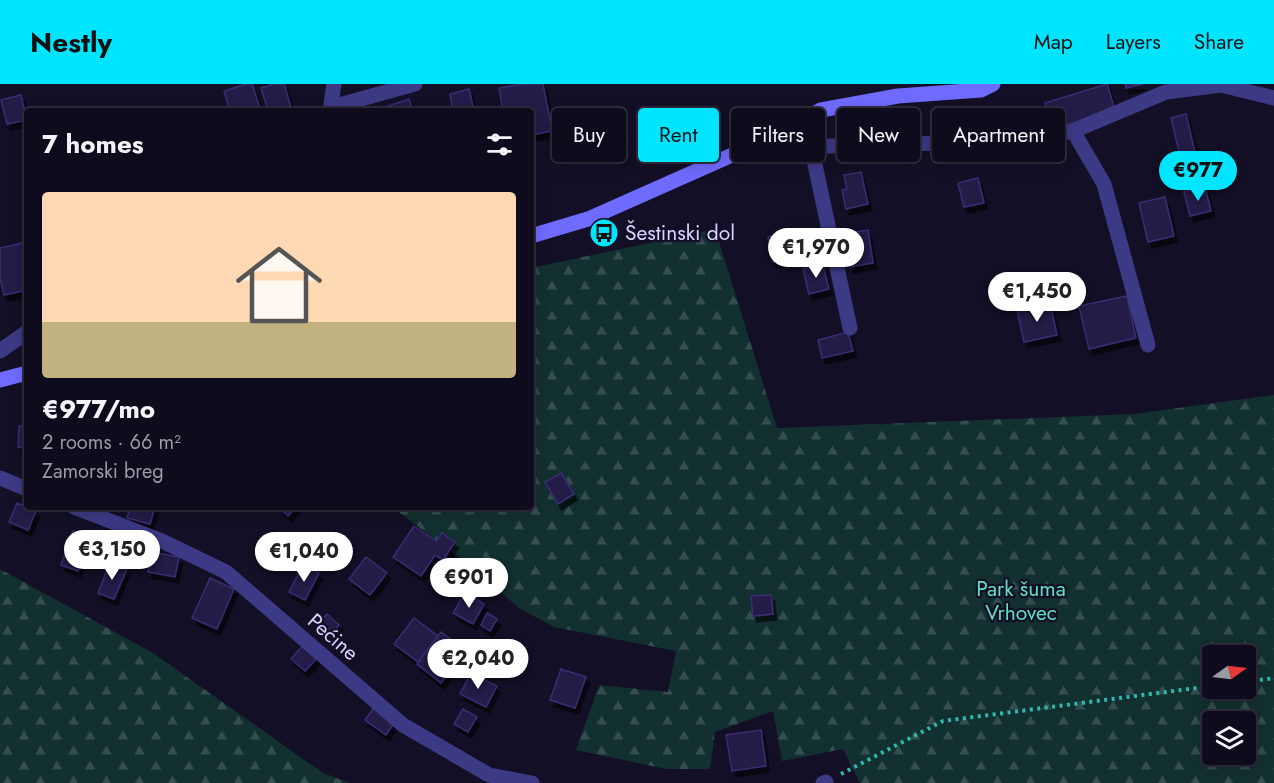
<!DOCTYPE html>
<html lang="en">
<head>
<meta charset="utf-8">
<style>
	body { margin:0; font-family:Jost,sans-serif; background:#171425; color:#f1f3f6; height:100vh; display:flex; flex-direction:column; font-size:22px; white-space:nowrap }
	* { box-sizing:border-box; margin:0 }
	p { font-size:20px; color:#9b9ba3 }
	.icon { flex:none; width:33px; height:33px; fill:none; stroke:currentColor; stroke-width:2; stroke-linecap:round; stroke-linejoin:round }
	.map { position:relative; flex:1; overflow:hidden }
	.details { position:absolute; left:24px; top:24px; width:510px; height:402px; display:flex; flex-direction:column; background:#0e0b1c; border-radius:6px; box-shadow:0 3px 15px #0003,0 0 0 2px #2e2b3b }
	.details>* { flex:none }
	.hud { position:absolute; left:552px; top:24px; width:570px; height:54px; display:flex; gap:12px }
	.needle { width:39px; rotate:76deg }
	.fabs { position:absolute; left:1202px; top:561px; display:grid; gap:12px }
	.fabs a { display:grid; place-items:center; width:54px; height:54px; border-radius:6px; background:#0e0b1c; box-shadow:0 3px 15px #0003,0 0 0 2px #2e2b3b; font-size:30px }
	.price { position:absolute; translate:-50% -51px; padding:0 14px; border-radius:21px; background:#fff; color:#222; font-size:20px; line-height:39px; filter:drop-shadow(0 2px 3px #0008) }
	.price::after { content:''; position:absolute; left:50%; top:36px; width:18px; height:14px; margin-left:-9px; background:inherit; clip-path:polygon(0 0,100% 0,50% 100%) }
	.price.selected { background:#00e5ff; color:#111 }
	ul { padding:0; list-style:none }
	li { display:grid; align-content:center; gap:12px; height:318px; padding:0 18px }
	li span { display:grid; place-items:center; height:186px; border-radius:6px; color:#555 }
	li>.icon { margin-inline-start:auto }
	span .icon { width:108px; height:108px; fill:#fffc; stroke-width:1 }
	li b { font-size:26px }
	h2 { display:flex; justify-content:space-between; align-items:center; height:72px; padding:0 18px; font-size:26px }
	.chip { padding:0 21px; border-radius:6px; background:#0e0b1c; box-shadow:0 3px 15px #0003,0 0 0 2px #2e2b3b; font-size:21px; line-height:54px }
	.chip.selected { background:#00e5ff; color:#111 }
	header { display:flex; align-items:center; gap:36px; box-sizing:border-box; height:84px; padding:0 30px; background:#00e5ff; color:#111 }
	header strong { font-size:28px }
	nav { display:flex; gap:33px; margin-inline-start:auto; font-size:21px }
	.map>svg:first-child { display:block }
</style>
</head>
<body>
<header>
<strong>Nestly</strong>
<nav><a>Map</a><a>Layers</a><a>Share</a></nav>
</header>
<div class="map">
<svg width="1274" height="699" viewBox="0 0 1274 699">
	<defs>
		<pattern id="forest-firs" width="22" height="20" patternUnits="userSpaceOnUse" patternTransform="scale(1.5)"><rect width="22" height="20" fill="#12302f"/><path d="M5 1l3.5 6h-7zM16 11l3.5 6h-7z" fill="#344d4e"/></pattern>
		<filter id="shadow"><feDropShadow dx="3.5" dy="6" stdDeviation="0" flood-color="#0009"/></filter>
	</defs>
	<rect width="100%" height="100%" fill="#130f26"/>
	<g fill="url(#forest-firs)" fill-rule="evenodd">
		<path d="M715,145l62,199 357,-14 140,-19v388h-414l-17,-34 -61,12 -9,-50 -58,21 -5,37h-44l-90,-19 23,-65 69,7 8,-41 -122,-24 -35,-19 -48,-42 -79,-59h139v-239zM1212,572h33v32h-33zM1212,638h33v32h-33z"/>
		<polygon points="0,485 153,569 323,689 350,699 0,699"/>
	</g>
	<g fill="#241b47" stroke="#3b2d73" stroke-width="1.5" filter="url(#shadow)">
		<polygon points="247,0 252,0 261,27 230,27 224,7"/>
		<polygon points="274,0 284,0 292,27 268,27 261,4"/>
		<polygon points="524,0 543,0 552,47 531,51 531,27 503,27 499,4"/>
		<polygon points="1107,0 1115,26 1053,45 1045,19"/>
		<polygon points="1125,0 1143,0 1126,4"/>
		<polygon points="469,5 474,27 453,27 450,10"/>
		<polygon points="21,11 27,36 7,40 1,16"/>
		<polygon points="409,15 413,27 383,27 382,24"/>
		<polygon points="1186,30 1197,77 1182,80 1171,34"/>
		<polygon points="861,88 868,120 846,125 842,106 847,105 844,91"/>
		<polygon points="978,94 984,119 964,123 958,99"/>
		<polygon points="1205,103 1211,127 1190,132 1184,108"/>
		<polygon points="1165,113 1174,152 1148,158 1139,119"/>
		<polygon points="868,146 873,179 850,183 844,150"/>
		<polygon points="787,149 793,173 773,178 768,153"/>
		<polygon points="27,158 27,206 4,211 0,194 0,164"/>
		<polygon points="823,181 829,205 809,210 803,185"/>
		<polygon points="1127,212 1136,254 1089,265 1079,222"/>
		<polygon points="1050,219 1057,251 1024,258 1017,226"/>
		<polygon points="848,248 853,267 822,274 818,256"/>
		<polygon points="19,342 27,342 27,364 18,363"/>
		<polygon points="561,389 574,410 558,420 545,398"/>
		<polygon points="17,419 36,427 28,446 9,438"/>
		<polygon points="130,423 155,423 150,440 127,434"/>
		<polygon points="278,423 296,423 288,432"/>
		<polygon points="414,442 436,457 442,449 455,458 443,476 435,471 421,492 393,473"/>
		<polygon points="73,447 90,453 78,487 61,481"/>
		<polygon points="152,468 179,473 175,493 148,488"/>
		<polygon points="366,473 387,489 370,511 349,495"/>
		<polygon points="110,478 127,485 114,515 98,509"/>
		<polygon points="303,481 319,489 305,516 289,508"/>
		<polygon points="210,494 234,505 217,545 192,534"/>
		<polygon points="465,509 484,520 473,540 453,529"/>
		<polygon points="771,511 773,530 753,532 751,512"/>
		<polygon points="487,529 497,535 490,547 481,541"/>
		<polygon points="327,530 339,541 333,549 319,538"/>
		<polygon points="414,534 438,552 418,578 394,560"/>
		<polygon points="441,548 466,566 461,573 436,554"/>
		<polygon points="436,554 461,573 441,599 417,580"/>
		<polygon points="304,560 318,573 305,587 291,575"/>
		<polygon points="561,585 586,593 575,624 550,616"/>
		<polygon points="471,589 497,602 486,623 460,610"/>
		<polygon points="375,622 396,636 386,651 365,636"/>
		<polygon points="463,625 477,633 468,648 454,640"/>
		<polygon points="761,646 766,682 732,687 726,651"/>
	</g>
	<g fill="none" stroke-linecap="round" stroke-linejoin="round">
		<g stroke="#2fb8b0" stroke-width="4" stroke-dasharray="3 4.5" stroke-linecap="butt">
			<polyline points="1245,598 1274,594"/>
			<polyline points="841,690 943,637 1212,602"/>
		</g>
		<g stroke="#3d3a85" stroke-width="15">
			<polyline points="332,23 415,0"/>
			<polyline points="330,27 334,0"/>
			<polyline points="1073,47 1104,100 1148,261"/>
			<polyline points="811,62 850,244"/>
			<polyline points="748,64 1022,57 1073,47 1166,8 1221,1 1274,14"/>
			<polyline points="0,267 27,248"/>
			<polyline points="0,394 27,405"/>
			<polyline points="74,423 162,457 226,488 403,641 489,691 532,699"/>
			<polyline points="823,699 826,698"/>
		</g>
		<g stroke="#6f6bff" stroke-width="15">
			<polyline points="531,152 588,135 748,64 821,26 898,12 981,6 993,0"/>
			<polyline points="0,296 27,289"/>
		</g>
	</g>
	<defs>
		<g id="bus-disc" transform="scale(1.5)"><circle r="9.5" fill="#00e5ff" stroke="#130f26"/><path d="M-5-6H5V4H4V6H2V4H-2V6H-4V4H-5ZM-3.5-4V0h7V-4ZM-3.5 1.2v1.5H-2V1.2ZM2 1.2v1.5H3.5V1.2Z" fill="#111"/></g>
	</defs>
	<g fill-rule="evenodd">
		<use href="#bus-disc" x="604" y="149"/>
	</g>
	<g text-anchor="middle" dominant-baseline="central" stroke-width="4.5" stroke-linejoin="round" paint-order="stroke">
		<g font-size="21" fill="#d9d4ff" stroke="#130f26" text-anchor="start">
			<text x="625" y="149">Šestinski dol</text>
		</g>
		<g font-size="21" fill="#5fe0c0" stroke="#130f26">
			<text x="1021" y="505">Park šuma<tspan x="1021" dy="24">Vrhovec</tspan></text>
		</g>
		<g font-size="21" fill="#d9d4ff" stroke="#130f26">
			<text transform="translate(333 553) rotate(41)">Pećine</text>
		</g>
	</g>
</svg>
<div class="fabs">
<a><svg class="needle" viewBox="-14 -14 28 28"><path d="M0-13l5 13h-10z" fill="#e53935"/><path d="M0 13l5-13h-10z" fill="#9b9ba3"/></svg></a>
<a><svg class="icon" aria-label="layers" viewBox="0 0 24 24"><path d="M12 4l9 5-9 5-9-5zM3 14l9 5 9-5"/></svg></a>
</div>
<b class="price selected" style="left:1198px;top:118px">€977</b>
<b class="price" style="left:816px;top:195px">€1,970</b>
<b class="price" style="left:1037px;top:239px">€1,450</b>
<b class="price" style="left:112px;top:497px">€3,150</b>
<b class="price" style="left:304px;top:499px">€1,040</b>
<b class="price" style="left:469px;top:525px">€901</b>
<b class="price" style="left:478px;top:606px">€2,040</b>
<div class="hud">
<a class="chip">Buy</a>
<a class="chip selected">Rent</a>
<a class="chip">Filters</a>
<a class="chip">New</a>
<a class="chip">Apartment</a>
</div>
<section class="details">
<h2>7 homes<svg class="icon" aria-label="filters" viewBox="0 0 24 24"><path d="M4 7h16M4 17h16"/><circle cx="9" cy="7" r="2"/><circle cx="15" cy="17" r="2"/></svg></h2>
<ul>
<li><span style="background:linear-gradient(#ffd9b3 70%,#c2b280 0)"><svg class="icon" aria-label="home" viewBox="0 0 24 24"><path d="M3 11l9-7 9 7M6 9v11h12V9"/></svg></span><div><b>€977/mo</b><p>2 rooms · 66 m²</p><p>Zamorski breg</p></div></li>
</ul>
</section>
</div>
</body>
</html>
